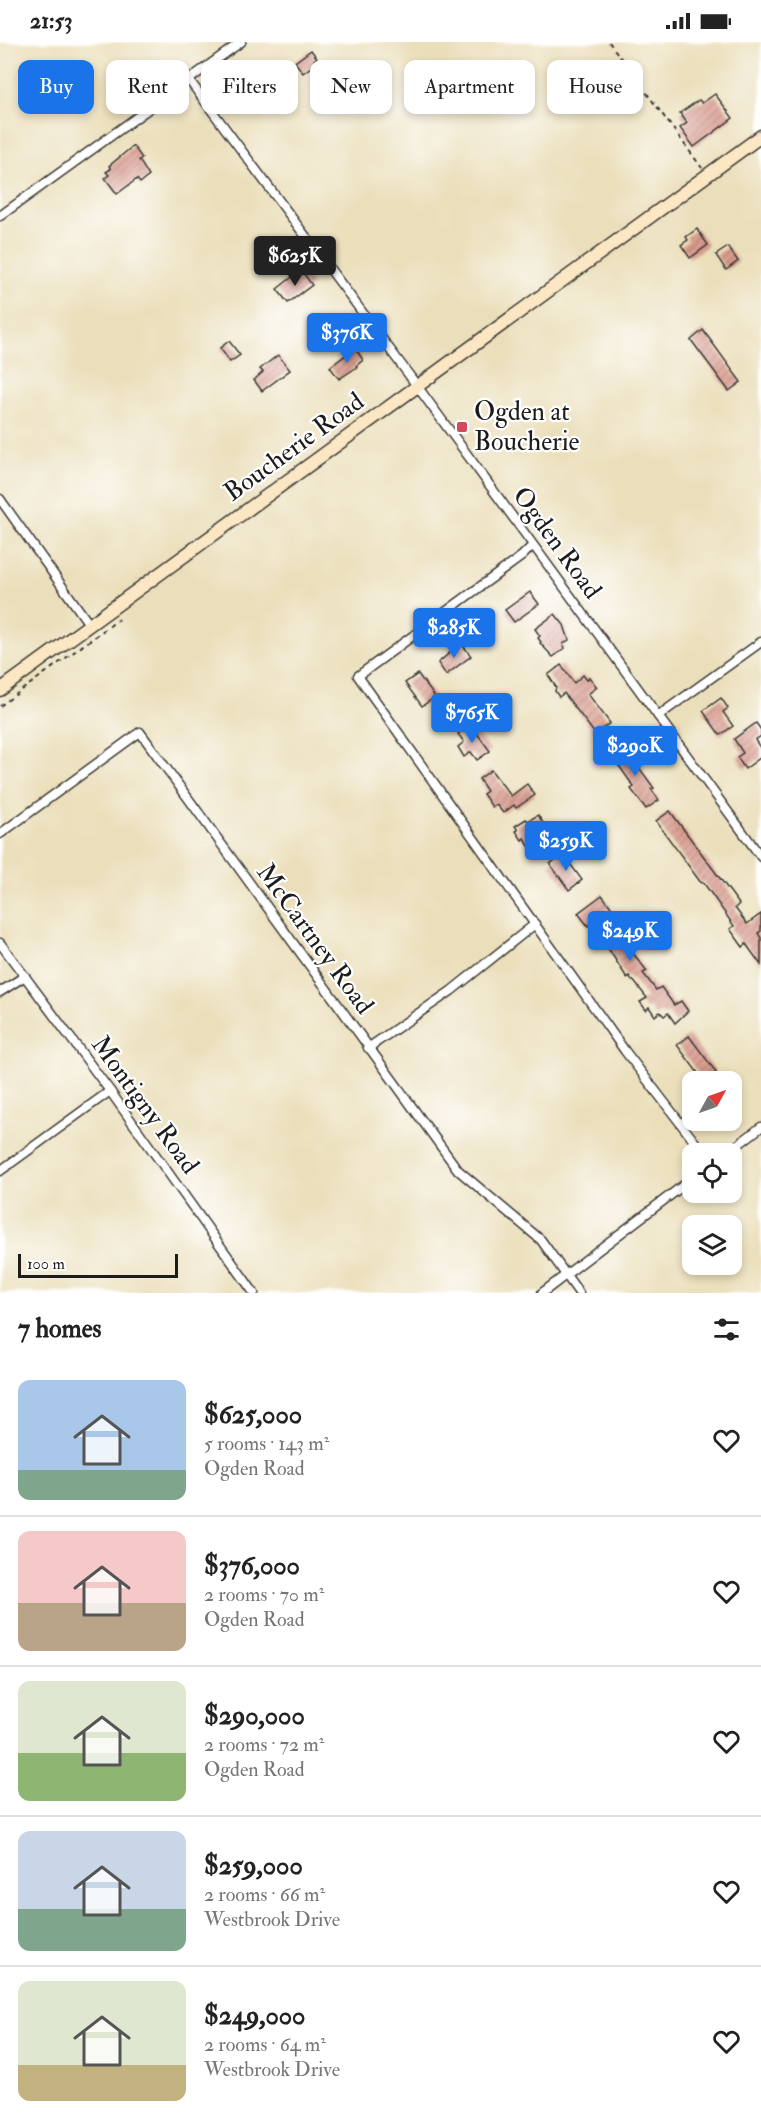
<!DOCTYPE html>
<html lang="en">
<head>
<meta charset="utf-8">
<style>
	body { margin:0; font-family:"IM FELL Double Pica",serif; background:#f6f6f6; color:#222; height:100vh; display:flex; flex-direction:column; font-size:22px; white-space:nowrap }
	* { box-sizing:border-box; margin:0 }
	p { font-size:20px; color:#767676 }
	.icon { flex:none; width:33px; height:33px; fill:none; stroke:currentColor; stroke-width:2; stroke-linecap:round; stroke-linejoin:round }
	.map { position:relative; height:1251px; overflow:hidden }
	.panel { display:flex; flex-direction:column; background:#fff; flex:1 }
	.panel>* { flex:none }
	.top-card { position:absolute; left:18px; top:18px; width:726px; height:54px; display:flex; gap:12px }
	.needle { width:39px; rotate:50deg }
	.buttons { position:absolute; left:682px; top:1029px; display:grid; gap:12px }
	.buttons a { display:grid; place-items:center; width:60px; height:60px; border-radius:12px; background:#fff; box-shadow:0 3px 9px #0003; font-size:30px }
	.scale { position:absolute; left:18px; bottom:15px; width:160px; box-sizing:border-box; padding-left:6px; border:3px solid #1c1c1c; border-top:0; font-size:16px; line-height:21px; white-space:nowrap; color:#1c1c1c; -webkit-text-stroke:4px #fff; paint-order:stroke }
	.price { position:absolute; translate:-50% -51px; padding:0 14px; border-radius:6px; background:#1a73e8; color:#fff; font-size:20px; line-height:39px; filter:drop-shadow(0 2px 3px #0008) }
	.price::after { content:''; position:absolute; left:50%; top:36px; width:18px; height:14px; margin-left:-9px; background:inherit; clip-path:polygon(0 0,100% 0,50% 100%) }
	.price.active { background:#222; color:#fff }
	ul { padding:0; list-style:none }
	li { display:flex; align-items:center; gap:18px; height:150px; padding:0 18px }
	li+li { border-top:2px solid #e0e0e0 }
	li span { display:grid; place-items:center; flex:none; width:168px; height:120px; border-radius:12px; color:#555 }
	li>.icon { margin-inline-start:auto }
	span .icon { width:72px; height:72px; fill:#fffc; stroke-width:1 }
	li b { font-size:26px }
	h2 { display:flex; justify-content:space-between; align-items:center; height:72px; padding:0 18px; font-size:26px }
	.pill { padding:0 21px; border-radius:12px; background:#fff; box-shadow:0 3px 9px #0003; font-size:21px; line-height:54px }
	.pill.active { background:#1a73e8; color:#fff }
	.status { display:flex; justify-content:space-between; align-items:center; height:42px; padding:0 30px; background:#fff; direction:ltr }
	.status svg { height:16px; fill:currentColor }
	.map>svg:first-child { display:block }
</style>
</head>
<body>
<div class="status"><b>21:53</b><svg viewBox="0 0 49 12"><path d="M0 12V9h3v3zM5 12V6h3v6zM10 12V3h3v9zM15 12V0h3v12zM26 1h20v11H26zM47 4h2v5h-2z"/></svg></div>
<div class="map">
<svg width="761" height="1251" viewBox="0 0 761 1251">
	<defs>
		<pattern id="building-hatch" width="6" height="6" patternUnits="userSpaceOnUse" patternTransform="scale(1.5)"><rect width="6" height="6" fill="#da9b8e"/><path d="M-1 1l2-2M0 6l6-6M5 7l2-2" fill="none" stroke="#b07e73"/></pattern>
	</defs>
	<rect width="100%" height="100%" fill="#fff"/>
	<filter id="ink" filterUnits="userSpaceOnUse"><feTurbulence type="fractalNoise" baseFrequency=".0167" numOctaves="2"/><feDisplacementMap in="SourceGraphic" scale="12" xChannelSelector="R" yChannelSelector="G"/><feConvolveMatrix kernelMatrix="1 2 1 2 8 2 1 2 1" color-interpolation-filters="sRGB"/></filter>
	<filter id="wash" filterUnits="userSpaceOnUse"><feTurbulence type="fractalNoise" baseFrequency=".008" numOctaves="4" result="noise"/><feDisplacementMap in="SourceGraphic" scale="24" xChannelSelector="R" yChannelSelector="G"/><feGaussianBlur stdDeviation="1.35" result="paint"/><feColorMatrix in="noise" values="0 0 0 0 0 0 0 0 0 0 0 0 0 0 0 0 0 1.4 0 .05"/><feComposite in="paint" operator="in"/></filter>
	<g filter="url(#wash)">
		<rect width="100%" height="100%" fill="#ebdfbb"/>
		<g id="blocks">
			<g fill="url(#building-hatch)">
				<polygon points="311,8 317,16 314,18 316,21 303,31 295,20"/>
				<polygon points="715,52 733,76 694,105 680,86 687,81 680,71 699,58 702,61"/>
				<polygon points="133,104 142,116 139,118 149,134 140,141 137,137 117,152 105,136 109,133 106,130 111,127 109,124"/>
				<polygon points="697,187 708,203 690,216 681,203 688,198 686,195"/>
				<polygon points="728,205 738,219 726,228 716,213"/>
				<polygon points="301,228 312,243 288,261 277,247"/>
				<polygon points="703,288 741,340 729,349 691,298"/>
				<polygon points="229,299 240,313 230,320 220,306"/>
				<polygon points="355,306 363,318 356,324 357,325 339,337 330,325"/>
				<polygon points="278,313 290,328 262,349 254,338 263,330 260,327"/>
				<polygon points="530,550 539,562 514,580 505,568"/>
				<polygon points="555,572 564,583 569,598 563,602 565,606 553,615 540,601 541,600 538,596 540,594 535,587"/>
				<polygon points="461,601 471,614 446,633 438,621"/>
				<polygon points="561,623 574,641 583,633 587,638 589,635 597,645 588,652 610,681 595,692 564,651 559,655 555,649 556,645 548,633"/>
				<polygon points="418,632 435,655 422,664 405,641"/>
				<polygon points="721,656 728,666 723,670 733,684 720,693 703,669"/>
				<polygon points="756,681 761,688 761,694 755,698 761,707 761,715 745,727 737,715 743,711 734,697"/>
				<polygon points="471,683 490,709 477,718 471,710 464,715 458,705 464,700 458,692"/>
				<polygon points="622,702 654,746 651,747 659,758 646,767 631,747 634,745 610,711"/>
				<polygon points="491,728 511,754 527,742 535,753 516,766 514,763 503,771 496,762 492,765 483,752 487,749 479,737"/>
				<polygon points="670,769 739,862 735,866 747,882 761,872 761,889 758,891 761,896 761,923 746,902 743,905 730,887 734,884 703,840 701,841 656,779"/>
				<polygon points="538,773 547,787 537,794 544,805 534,812 524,796 522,798 516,789 518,788 515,784 526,777 528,779"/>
				<polygon points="563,812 582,838 569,848 550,822"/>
				<polygon points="602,853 611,865 602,872 647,929 643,931 656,948 661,945 674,963 681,959 688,969 675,981 668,971 664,974 660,970 655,974 649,965 646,968 640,960 647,956 633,938 632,938 629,934 627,936 606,903 590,882 588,884 578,871"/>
				<polygon points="689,994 716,1030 704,1039 677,1003"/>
			</g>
		</g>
	</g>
	<g filter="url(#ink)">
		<use href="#blocks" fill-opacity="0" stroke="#3b3934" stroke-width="1.5"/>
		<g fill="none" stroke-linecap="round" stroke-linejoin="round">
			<g stroke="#3b3934" stroke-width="11">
				<g id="street">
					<polyline points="189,38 409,333 761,815"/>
					<polyline points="0,174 241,0"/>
					<polyline points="0,457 89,582"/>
					<polyline points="532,504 522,514 358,634 625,1009 704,1112"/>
					<polyline points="658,674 761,600"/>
					<polyline points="0,792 140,690 458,1128 541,1198 579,1251"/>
					<polyline points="0,901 110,1049 254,1251"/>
					<polyline points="0,950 25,934"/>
					<polyline points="368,1006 451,949 535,882"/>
					<polyline points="726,1112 761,1085"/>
					<polyline points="0,1129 110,1049"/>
					<polyline points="542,1251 693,1136"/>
				</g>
			</g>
			<g stroke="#3b3934" stroke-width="15">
				<polyline id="secondary" points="0,648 761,94"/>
			</g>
			<g stroke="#3b3934" stroke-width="2" stroke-dasharray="4.5 4.5" stroke-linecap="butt">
				<polyline points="609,0 702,126"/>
				<polyline points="0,664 119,577"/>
			</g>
			<use href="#street" stroke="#fff" stroke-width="8"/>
			<use href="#secondary" stroke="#fbe7c3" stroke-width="12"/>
		</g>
	</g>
	<rect fill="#d1495b" stroke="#fff" stroke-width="2" x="456" y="379" width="12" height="12" rx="3"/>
	<g text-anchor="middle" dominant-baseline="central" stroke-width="4.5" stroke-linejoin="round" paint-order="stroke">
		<g font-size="26" fill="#1c1c1c" stroke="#fff" text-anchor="start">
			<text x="474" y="370">Ogden at<tspan x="474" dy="30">Boucherie</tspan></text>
		</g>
		<g font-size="26" fill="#1c1c1c" stroke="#fff">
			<text transform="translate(294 405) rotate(-36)">Boucherie Road</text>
			<text transform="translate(557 501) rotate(54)">Ogden Road</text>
			<text transform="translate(315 897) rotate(54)">McCartney Road</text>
			<text transform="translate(145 1063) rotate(54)">Montigny Road</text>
		</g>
	</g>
</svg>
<div class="buttons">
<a><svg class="needle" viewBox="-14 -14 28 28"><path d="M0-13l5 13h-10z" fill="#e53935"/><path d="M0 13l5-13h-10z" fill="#767676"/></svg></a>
<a><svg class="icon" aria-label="locate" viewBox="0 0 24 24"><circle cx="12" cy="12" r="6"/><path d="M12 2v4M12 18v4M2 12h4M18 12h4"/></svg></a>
<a><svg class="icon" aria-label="layers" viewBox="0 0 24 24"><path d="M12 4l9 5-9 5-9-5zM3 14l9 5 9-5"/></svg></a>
</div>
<div class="scale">100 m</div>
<b class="price active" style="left:295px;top:245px">$625K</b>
<b class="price" style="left:347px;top:322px">$376K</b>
<b class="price" style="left:454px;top:617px">$285K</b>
<b class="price" style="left:472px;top:702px">$765K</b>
<b class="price" style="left:635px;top:735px">$290K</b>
<b class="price" style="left:566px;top:830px">$259K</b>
<b class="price" style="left:630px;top:920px">$249K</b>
<div class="top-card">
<a class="pill active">Buy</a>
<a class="pill">Rent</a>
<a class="pill">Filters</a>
<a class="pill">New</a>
<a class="pill">Apartment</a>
<a class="pill">House</a>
</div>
</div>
<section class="panel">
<h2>7 homes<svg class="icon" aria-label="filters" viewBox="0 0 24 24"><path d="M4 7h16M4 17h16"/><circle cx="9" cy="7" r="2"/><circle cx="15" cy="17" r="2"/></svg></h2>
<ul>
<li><span style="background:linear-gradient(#a9c7e8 75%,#7fa58c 0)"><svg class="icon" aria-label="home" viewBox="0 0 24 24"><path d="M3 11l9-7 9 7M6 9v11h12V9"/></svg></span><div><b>$625,000</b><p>5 rooms · 143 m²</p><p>Ogden Road</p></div><svg class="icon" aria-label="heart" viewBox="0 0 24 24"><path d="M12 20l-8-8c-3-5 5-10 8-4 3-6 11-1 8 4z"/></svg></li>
<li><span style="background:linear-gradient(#f6c9c9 60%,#b9a48a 0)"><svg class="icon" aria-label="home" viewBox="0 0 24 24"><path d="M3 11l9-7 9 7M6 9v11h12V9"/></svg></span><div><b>$376,000</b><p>2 rooms · 70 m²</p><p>Ogden Road</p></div><svg class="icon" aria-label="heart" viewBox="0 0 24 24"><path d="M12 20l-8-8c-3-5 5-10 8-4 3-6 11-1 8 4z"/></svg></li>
<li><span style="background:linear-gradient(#dfe7d0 60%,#8fb573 0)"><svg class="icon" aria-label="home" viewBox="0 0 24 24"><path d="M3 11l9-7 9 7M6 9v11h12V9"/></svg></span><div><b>$290,000</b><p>2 rooms · 72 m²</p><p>Ogden Road</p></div><svg class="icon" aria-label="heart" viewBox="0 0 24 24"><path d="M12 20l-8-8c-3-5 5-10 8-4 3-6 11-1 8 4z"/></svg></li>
<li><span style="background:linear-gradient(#c9d6e8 65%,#7fa58c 0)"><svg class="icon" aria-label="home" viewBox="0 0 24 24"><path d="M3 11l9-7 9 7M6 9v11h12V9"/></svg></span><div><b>$259,000</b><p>2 rooms · 66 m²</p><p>Westbrook Drive</p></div><svg class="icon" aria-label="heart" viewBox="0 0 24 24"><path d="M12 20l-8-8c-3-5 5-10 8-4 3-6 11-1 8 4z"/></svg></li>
<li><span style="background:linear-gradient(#dfe7d0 70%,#c2b280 0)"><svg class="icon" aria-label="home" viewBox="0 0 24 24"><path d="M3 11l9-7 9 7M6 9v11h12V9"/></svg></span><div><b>$249,000</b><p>2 rooms · 64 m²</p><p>Westbrook Drive</p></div><svg class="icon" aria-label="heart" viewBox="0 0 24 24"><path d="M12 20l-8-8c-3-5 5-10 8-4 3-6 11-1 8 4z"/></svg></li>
</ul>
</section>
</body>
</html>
